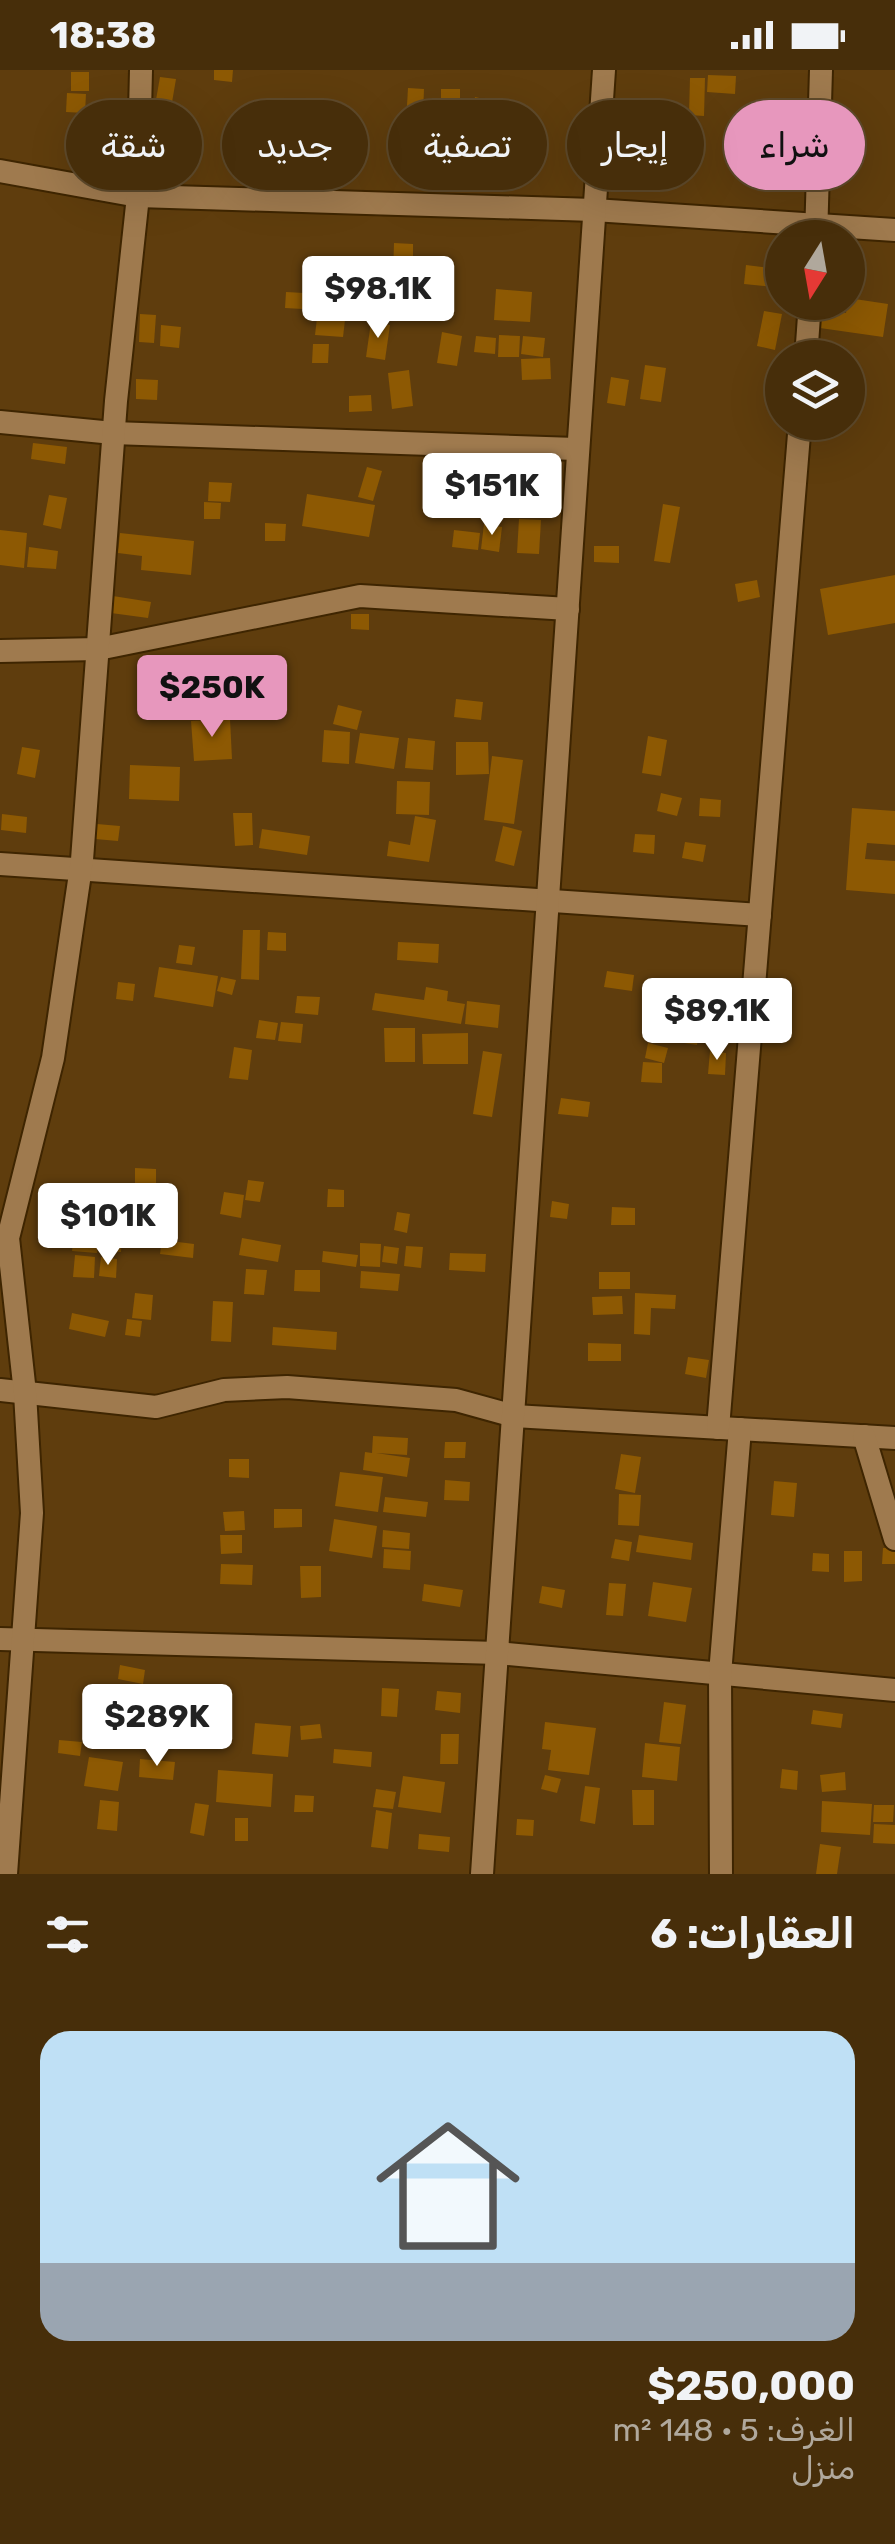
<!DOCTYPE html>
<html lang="ar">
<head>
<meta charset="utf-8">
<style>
	body { margin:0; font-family:Rubik,Cairo,sans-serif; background:#4e3613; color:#f1f3f6; direction:rtl; height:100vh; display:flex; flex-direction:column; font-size:38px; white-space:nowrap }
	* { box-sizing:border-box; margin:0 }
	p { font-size:32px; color:#b0a89c }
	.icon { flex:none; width:55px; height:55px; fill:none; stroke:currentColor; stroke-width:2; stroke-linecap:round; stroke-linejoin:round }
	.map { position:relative; height:1804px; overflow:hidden; direction:ltr }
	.details { display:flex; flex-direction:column; background:#472e0a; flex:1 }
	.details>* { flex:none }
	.banner { position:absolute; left:30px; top:30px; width:835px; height:90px; direction:rtl; display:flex; gap:20px }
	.needle { width:65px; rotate:191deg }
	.buttons { position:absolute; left:765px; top:150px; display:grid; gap:20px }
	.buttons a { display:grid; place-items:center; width:100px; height:100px; border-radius:50%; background:#472e0a; box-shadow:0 10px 40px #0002,0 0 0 2px #5f4a2b; font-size:50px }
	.price { position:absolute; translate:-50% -85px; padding:0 22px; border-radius:10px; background:#fff; color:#222; font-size:32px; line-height:65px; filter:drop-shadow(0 2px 5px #0008) }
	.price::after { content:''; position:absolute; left:50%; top:60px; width:30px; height:22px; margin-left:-15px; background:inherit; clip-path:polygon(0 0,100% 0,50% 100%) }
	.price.on { background:#e797bd; color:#111 }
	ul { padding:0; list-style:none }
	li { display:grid; align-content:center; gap:20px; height:530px; padding:0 40px }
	li span { display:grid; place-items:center; height:310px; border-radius:30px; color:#555 }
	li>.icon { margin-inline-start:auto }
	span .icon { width:180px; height:180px; fill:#fffc; stroke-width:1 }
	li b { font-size:42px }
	h2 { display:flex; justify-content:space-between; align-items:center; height:120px; padding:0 40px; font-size:42px }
	.pill { padding:0 35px; border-radius:45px; background:#472e0a; box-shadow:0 10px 40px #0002,0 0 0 2px #5f4a2b; font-size:35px; line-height:90px }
	.pill.on { background:#e797bd; color:#111 }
	.status { display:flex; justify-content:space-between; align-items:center; height:70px; padding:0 50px; background:#472e0a; direction:ltr }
	.status svg { height:28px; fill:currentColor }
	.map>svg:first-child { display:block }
</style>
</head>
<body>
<div class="status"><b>18:38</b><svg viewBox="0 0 49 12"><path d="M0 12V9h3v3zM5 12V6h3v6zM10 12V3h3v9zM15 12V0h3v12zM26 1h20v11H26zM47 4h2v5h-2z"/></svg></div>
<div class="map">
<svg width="895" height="1804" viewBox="0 0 895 1804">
	<rect width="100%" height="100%" fill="#5f3d0d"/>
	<g fill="#8d5903">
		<polygon points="214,0 233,0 232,12 214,10"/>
		<rect x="71" y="2" width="18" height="19"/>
		<polygon points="708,5 736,6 735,24 707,22"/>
		<polygon points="160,7 176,9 169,50 153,47"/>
		<polygon points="690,8 705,8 704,46 689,45"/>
		<polygon points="408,18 424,19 422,71 405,70"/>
		<polygon points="441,19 460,19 460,40 441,39"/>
		<polygon points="67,23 86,24 85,43 66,42"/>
		<polygon points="475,27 492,31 485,62 468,59"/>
		<polygon points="669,51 688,53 685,78 666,76"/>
		<polygon points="642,69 664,73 662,84 640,80"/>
		<polygon points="394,173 413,174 413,207 393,207"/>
		<polygon points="746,195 778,199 776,217 744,214"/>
		<polygon points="401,211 426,215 421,247 396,244"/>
		<polygon points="496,219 532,222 530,252 494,250"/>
		<polygon points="286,222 304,223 303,239 285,238"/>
		<polygon points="848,228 888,234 883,267 820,258 823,240 846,243"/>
		<polygon points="764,241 782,244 775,280 757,276"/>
		<polygon points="140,244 156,245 154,273 139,272"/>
		<polygon points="317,248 345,250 343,267 315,265"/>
		<polygon points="371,252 390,255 385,290 366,287"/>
		<polygon points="161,255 181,257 179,278 160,276"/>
		<polygon points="442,262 462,266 457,296 437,293"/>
		<polygon points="499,265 520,266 519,287 498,287"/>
		<polygon points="476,266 496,268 495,284 474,282"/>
		<polygon points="523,266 545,268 543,287 521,284"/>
		<polygon points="313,274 329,274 328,293 312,293"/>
		<polygon points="550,288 551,309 522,310 521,289"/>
		<polygon points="645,295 666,298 661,332 640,329"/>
		<polygon points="409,300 413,336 392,339 388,303"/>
		<polygon points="611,307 629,310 625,336 607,333"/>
		<polygon points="136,309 158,310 157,330 136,329"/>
		<polygon points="371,325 372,341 349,342 349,326"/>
		<polygon points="33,373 67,377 65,394 31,389"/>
		<polygon points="367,397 382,401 373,431 358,427"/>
		<polygon points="209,412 232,413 230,432 208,431"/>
		<polygon points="522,423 541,425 539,447 520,445"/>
		<polygon points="307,424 375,435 369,467 302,456"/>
		<polygon points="49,425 67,428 61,459 43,455"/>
		<polygon points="204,432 221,433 220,449 204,449"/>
		<polygon points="663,434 680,437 670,493 654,491"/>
		<polygon points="519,449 541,450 539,484 517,483"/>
		<polygon points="265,453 286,454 285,471 265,471"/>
		<polygon points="484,454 502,457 499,482 481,479"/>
		<polygon points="0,460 27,463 24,498 0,495"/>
		<polygon points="454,460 480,463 478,480 452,477"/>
		<polygon points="120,463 194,471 191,505 141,500 142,486 118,483"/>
		<polygon points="594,476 619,476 619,493 594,492"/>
		<polygon points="29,477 58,481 56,499 27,497"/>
		<polygon points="895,505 895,553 828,565 820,519"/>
		<polygon points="757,510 760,527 738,532 735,514"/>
		<polygon points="113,526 151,532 148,548 111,543"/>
		<polygon points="351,544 369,544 369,560 351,559"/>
		<polygon points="456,629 483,632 481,650 454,647"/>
		<polygon points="338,635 362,641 357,660 333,654"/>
		<polygon points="230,649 232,689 194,691 191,651"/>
		<polygon points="324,660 350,662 349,694 322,692"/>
		<polygon points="360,663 399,668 394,699 355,693"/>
		<polygon points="648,666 667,670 661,706 642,703"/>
		<polygon points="408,668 435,671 433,700 405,698"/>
		<polygon points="456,672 488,672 489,704 456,705"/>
		<polygon points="22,677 40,680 35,708 17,704"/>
		<polygon points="492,686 523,690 514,754 484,750"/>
		<polygon points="130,695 180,697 179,731 129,729"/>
		<polygon points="397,711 430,712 429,745 396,744"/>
		<polygon points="661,723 682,728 677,746 657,741"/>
		<polygon points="700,728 721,730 720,747 699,746"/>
		<polygon points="852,738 895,741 895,775 867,773 865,789 895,791 895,824 846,820"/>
		<polygon points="233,743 252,743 253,775 235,776"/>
		<polygon points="2,744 27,747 26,763 1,760"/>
		<polygon points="415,746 436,750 429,792 387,786 389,771 410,775"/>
		<polygon points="97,754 120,756 118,771 95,769"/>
		<polygon points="503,756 522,761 514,796 495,791"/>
		<polygon points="262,759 310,766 307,785 259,778"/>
		<polygon points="635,764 655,765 654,784 633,782"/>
		<polygon points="685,772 706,775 703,792 682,788"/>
		<polygon points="243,860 260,860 259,910 241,909"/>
		<polygon points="268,862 286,863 286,881 267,880"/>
		<polygon points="398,872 439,874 438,893 397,890"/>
		<polygon points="179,875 195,877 192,895 176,893"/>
		<polygon points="159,897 218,906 213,937 154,927"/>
		<polygon points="607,901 634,905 632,921 604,917"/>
		<polygon points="221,907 236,910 232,925 217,921"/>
		<polygon points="118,912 135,914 133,931 116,929"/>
		<polygon points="426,917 448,921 447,931 465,934 461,954 372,940 375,923 424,930"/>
		<polygon points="297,926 320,927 318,945 295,943"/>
		<polygon points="467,931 500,935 498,958 465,954"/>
		<polygon points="684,936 703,940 697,975 678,972"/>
		<polygon points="259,950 278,953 275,970 256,968"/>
		<polygon points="281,952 303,954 301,973 278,971"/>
		<polygon points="384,958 415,958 415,992 385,992"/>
		<polygon points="468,963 468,994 423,994 422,964"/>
		<polygon points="648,973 668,978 664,993 645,988"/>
		<polygon points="234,977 252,980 248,1010 229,1008"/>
		<polygon points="483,981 502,984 492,1047 473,1044"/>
		<polygon points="710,981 726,983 725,1005 708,1004"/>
		<polygon points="643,992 662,993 662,1013 641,1012"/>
		<polygon points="561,1028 590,1032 588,1047 558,1044"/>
		<polygon points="135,1098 156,1099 156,1114 135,1113"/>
		<polygon points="248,1110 264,1112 260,1132 245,1130"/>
		<polygon points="328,1119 344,1120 344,1137 327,1137"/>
		<polygon points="224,1122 244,1125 241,1148 220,1144"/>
		<polygon points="552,1131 569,1134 567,1149 550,1147"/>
		<polygon points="612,1137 635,1138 635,1155 611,1155"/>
		<polygon points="397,1142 410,1144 407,1163 394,1160"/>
		<polygon points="102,1160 122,1162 121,1182 100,1181"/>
		<polygon points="74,1163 99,1165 97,1183 72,1181"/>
		<polygon points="242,1168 281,1175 278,1192 239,1185"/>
		<polygon points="162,1170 194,1174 193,1188 160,1184"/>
		<polygon points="360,1173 381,1174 380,1197 360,1196"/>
		<polygon points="384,1176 399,1178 397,1194 382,1192"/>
		<polygon points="406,1176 423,1177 421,1198 404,1196"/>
		<polygon points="323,1181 358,1185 356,1197 322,1192"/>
		<polygon points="450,1183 486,1184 485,1202 449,1200"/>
		<polygon points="75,1185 95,1187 94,1208 73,1207"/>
		<polygon points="101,1187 117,1189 116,1208 99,1206"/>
		<polygon points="246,1199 267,1200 264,1225 244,1224"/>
		<polygon points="295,1200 320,1200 320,1222 294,1221"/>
		<polygon points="361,1201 400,1204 398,1221 360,1218"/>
		<rect x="599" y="1202" width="31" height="17"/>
		<polygon points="135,1223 153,1225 151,1250 132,1248"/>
		<polygon points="635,1223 676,1225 675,1239 651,1238 650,1265 634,1264"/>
		<polygon points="622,1226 623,1244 593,1245 592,1227"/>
		<polygon points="213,1231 233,1232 231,1272 211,1271"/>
		<polygon points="72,1243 109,1251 105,1267 69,1259"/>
		<polygon points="127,1249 142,1251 140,1267 125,1265"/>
		<polygon points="273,1257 337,1262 336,1280 272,1275"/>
		<polygon points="588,1273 621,1274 621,1291 588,1291"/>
		<polygon points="688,1287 709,1290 706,1308 685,1304"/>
		<polygon points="373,1366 408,1368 407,1385 376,1383 410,1388 407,1407 363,1400 365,1382 372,1383"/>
		<polygon points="445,1372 466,1372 465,1388 444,1388"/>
		<polygon points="621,1384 641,1387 635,1423 615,1419"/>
		<polygon points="229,1389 249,1389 249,1408 229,1407"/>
		<polygon points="340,1402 383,1407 378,1442 335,1436"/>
		<polygon points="445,1410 470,1412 469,1431 444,1430"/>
		<polygon points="774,1411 797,1413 794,1447 771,1445"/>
		<polygon points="619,1424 641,1425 639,1456 618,1455"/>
		<polygon points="385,1427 428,1432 426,1447 383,1442"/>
		<polygon points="274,1439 302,1439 302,1457 274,1458"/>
		<polygon points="244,1441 245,1460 225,1461 223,1442"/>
		<polygon points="334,1449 377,1456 372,1488 329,1481"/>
		<polygon points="383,1460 410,1463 409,1479 382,1477"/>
		<polygon points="220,1465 242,1465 242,1483 221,1484"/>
		<polygon points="639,1465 693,1473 691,1490 636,1482"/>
		<polygon points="615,1469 632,1472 629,1491 611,1488"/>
		<polygon points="883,1478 895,1478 895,1494 882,1494"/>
		<polygon points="384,1479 411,1481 410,1500 383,1498"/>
		<polygon points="844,1481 862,1481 862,1511 844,1512"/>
		<polygon points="813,1483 829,1484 829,1502 812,1501"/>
		<polygon points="221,1494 253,1495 252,1515 220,1514"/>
		<polygon points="300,1496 321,1496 321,1527 301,1528"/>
		<polygon points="653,1512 692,1518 686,1552 648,1546"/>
		<polygon points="609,1513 626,1514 623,1546 606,1545"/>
		<polygon points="424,1514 463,1520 460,1537 422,1531"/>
		<polygon points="542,1516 565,1520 562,1538 539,1533"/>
		<polygon points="120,1595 145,1600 143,1614 118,1609"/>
		<polygon points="382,1618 399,1619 397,1647 381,1646"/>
		<polygon points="437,1621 461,1623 460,1643 435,1640"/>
		<polygon points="150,1628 170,1631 167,1662 147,1660"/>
		<polygon points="664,1632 686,1635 681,1674 659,1672"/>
		<rect x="111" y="1633" width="17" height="15"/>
		<polygon points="813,1640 843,1644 841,1658 811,1654"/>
		<polygon points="195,1645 211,1646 211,1663 194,1663"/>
		<polygon points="545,1652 596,1658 589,1705 548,1700 551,1680 542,1679"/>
		<polygon points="84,1653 101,1653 101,1672 83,1672"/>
		<polygon points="255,1653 291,1656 288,1687 252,1684"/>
		<polygon points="320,1654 322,1668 301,1670 300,1656"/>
		<polygon points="441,1664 459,1664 458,1694 440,1694"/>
		<polygon points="59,1670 82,1672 80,1686 58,1683"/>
		<polygon points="645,1673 680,1677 677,1711 642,1707"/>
		<polygon points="334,1679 372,1682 371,1697 333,1693"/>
		<polygon points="89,1687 123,1692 118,1721 84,1716"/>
		<polygon points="140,1689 175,1692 173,1710 139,1707"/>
		<polygon points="782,1699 798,1701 797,1720 780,1718"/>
		<polygon points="218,1700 273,1704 271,1737 216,1732"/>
		<polygon points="845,1702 846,1720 822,1722 820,1705"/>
		<polygon points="545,1705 561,1709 557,1723 541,1719"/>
		<polygon points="403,1706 445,1712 441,1743 398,1737"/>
		<polygon points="585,1716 600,1718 595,1754 580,1751"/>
		<polygon points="376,1719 396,1722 393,1739 373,1737"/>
		<polygon points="632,1720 654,1720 654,1755 633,1755"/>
		<polygon points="295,1725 314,1726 313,1742 294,1742"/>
		<polygon points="100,1730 119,1732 117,1761 97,1759"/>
		<polygon points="822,1731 872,1734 870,1765 821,1762"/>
		<polygon points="195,1733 209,1735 204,1766 190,1763"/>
		<polygon points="874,1735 894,1735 893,1752 873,1752"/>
		<polygon points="376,1740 392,1743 388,1779 371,1777"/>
		<rect x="235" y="1748" width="13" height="23"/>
		<polygon points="517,1749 534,1750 533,1766 516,1765"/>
		<polygon points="874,1754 895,1755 895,1774 873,1773"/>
		<polygon points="419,1764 450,1767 449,1782 418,1779"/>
		<polygon points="820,1774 841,1777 837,1804 816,1804"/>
	</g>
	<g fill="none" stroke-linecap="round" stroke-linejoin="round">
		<g stroke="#3e2501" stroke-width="26">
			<g id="street">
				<polyline points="0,101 138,126 594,140 895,160"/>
				<polyline points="816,168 821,0"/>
				<polyline points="806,288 810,232"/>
				<polyline points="0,352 113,363 576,379"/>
				<polyline points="0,581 98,579 360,526 568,539"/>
				<polyline points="0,794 760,845"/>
				<polyline points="0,1320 156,1337 224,1320 287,1317 456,1330 514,1346 895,1368"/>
				<polyline points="718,1358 800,352"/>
				<polyline points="864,1366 895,1469"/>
				<polyline points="0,1569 498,1583 895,1620"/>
				<polyline points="6,1804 32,1443 25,1323 8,1168 53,988 82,790 116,331 138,126 141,0"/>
				<polyline points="482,1804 604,0"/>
				<polyline points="721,1804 720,1604 740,1359"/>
			</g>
		</g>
		<use href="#street" stroke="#9f7a4e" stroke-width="22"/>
	</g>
</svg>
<div class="buttons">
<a><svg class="needle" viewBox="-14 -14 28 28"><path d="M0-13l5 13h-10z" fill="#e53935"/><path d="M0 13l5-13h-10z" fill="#b0a89c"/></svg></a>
<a><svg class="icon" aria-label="layers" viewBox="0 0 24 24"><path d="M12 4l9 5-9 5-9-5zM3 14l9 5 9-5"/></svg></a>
</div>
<b class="price" style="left:378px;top:271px">$98.1K</b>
<b class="price" style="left:492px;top:468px">$151K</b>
<b class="price on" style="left:212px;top:670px">$250K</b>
<b class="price" style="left:717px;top:993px">$89.1K</b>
<b class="price" style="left:108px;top:1198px">$101K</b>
<b class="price" style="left:157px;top:1699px">$289K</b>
<div class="banner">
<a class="pill on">شراء</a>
<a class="pill">إيجار</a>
<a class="pill">تصفية</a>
<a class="pill">جديد</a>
<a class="pill">شقة</a>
</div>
</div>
<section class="details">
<h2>العقارات: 6<svg class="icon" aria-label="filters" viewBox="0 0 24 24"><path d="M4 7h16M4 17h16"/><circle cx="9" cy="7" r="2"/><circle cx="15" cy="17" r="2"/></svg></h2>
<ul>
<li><span style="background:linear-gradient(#bfe0f5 75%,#9aa5b1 0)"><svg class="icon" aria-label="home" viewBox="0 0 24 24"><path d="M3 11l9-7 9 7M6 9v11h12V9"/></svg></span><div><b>$250,000</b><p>الغرف: 5 · 148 m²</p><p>منزل</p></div></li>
</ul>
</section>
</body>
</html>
